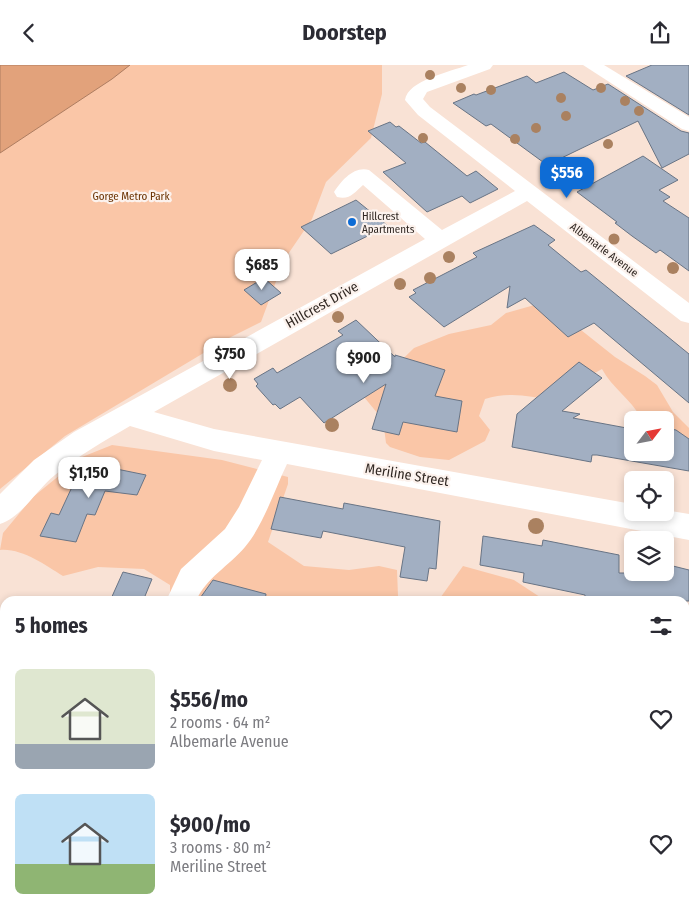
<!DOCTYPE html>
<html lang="en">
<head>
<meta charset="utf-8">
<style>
	body { margin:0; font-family:"Fira Sans Condensed",sans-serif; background:#f2f2f3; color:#2b2b33; height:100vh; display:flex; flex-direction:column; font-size:19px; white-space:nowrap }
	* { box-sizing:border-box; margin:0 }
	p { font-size:16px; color:#7c7c81 }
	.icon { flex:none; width:28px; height:28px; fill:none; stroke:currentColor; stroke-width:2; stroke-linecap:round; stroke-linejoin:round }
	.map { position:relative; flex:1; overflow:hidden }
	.drawer { position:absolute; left:0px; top:531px; width:690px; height:321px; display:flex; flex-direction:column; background:#fff; border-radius:15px 15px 0 0; box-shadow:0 2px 8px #0003 }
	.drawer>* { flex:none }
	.needle { width:32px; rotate:58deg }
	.tools { position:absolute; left:624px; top:346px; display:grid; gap:10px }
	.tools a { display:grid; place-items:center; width:50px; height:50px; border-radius:8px; background:#fff; box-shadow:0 2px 8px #0003; font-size:25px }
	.price { position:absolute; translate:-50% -42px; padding:0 11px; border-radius:10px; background:#fff; color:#222; font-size:16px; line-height:32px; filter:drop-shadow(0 1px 2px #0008) }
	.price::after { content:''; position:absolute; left:50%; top:30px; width:15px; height:11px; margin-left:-8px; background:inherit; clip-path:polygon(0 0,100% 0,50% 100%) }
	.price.active { background:#0e6cd5; color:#fff }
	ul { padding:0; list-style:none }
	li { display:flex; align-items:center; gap:15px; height:125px; padding:0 15px }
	li span { display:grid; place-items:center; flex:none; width:140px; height:100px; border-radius:8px; color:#555 }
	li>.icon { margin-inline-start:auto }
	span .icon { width:60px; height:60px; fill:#fffc; stroke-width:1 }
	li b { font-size:21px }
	h2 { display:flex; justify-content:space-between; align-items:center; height:60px; padding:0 15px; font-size:21px }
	header { display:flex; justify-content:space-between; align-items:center; height:65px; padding:0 15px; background:#fff; font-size:22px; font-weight:700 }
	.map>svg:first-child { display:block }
</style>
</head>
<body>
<header><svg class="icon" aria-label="back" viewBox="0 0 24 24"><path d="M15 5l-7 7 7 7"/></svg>Doorstep<svg class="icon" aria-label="share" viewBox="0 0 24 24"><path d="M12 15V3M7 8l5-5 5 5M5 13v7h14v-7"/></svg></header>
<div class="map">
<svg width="689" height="852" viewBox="0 0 689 852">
	<rect width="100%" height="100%" fill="#f9e2d5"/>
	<g fill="#fac6a7">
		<polygon points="0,0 382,0 382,29 371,73 326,117 312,154 284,195 261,257 227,274 65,371 0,424"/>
		<path d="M538,239l43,26 34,27 30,19 12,9 16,27 16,16v35l-24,-25v-18l-24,-2c-10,-19 -29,-30 -39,-49l-38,21 -12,11c-23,-6 -45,-9 -67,-2l-6,17 11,14 -5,11 -36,19 -29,-3 -30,-10 -4,-4 -3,-23 -19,-23 50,-49 35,-14 42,-9 15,-12z"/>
		<path d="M112,380l110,15 66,17v7l-20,58 36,24 45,4 30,-4 18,4 1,26 -2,5h-130l-5,-2 -3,2h-88v-16l-26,-16 -46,-2 -35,9c-18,-11 -41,-28 -63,-26l3,-17 30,-36 49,-40z"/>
		<polygon points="463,501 514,515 546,536 438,536"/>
		<polygon points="0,584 5,584 5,774 0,773"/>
		<polygon points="685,605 689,605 689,852 683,848 685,848"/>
		<polygon points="253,848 611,848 610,852 271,852"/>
	</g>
	<polygon fill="#e2a27b" stroke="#ad7d61" points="0,0 130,0 112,14 0,88"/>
	<g fill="#a2afc2" stroke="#687485">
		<polygon points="652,0 689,0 689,50 626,11"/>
		<polygon points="564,7 593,25 608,19 681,66 689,68 689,89 662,103 638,56 547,100 491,59 486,61 453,38 474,29 476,30 527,11 536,18"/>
		<polygon points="390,57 396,62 399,61 421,78 425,77 467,111 476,106 498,124 470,138 462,131 427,147 383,107 406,98 368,66"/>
		<polygon points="643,91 678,115 659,125 670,132 663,136 689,153 689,206 660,185 656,188 632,171 615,158 617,157 577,127"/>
		<polygon points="356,135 388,161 331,189 301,162"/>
		<polygon points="534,160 555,175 548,180 581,207 586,205 689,289 689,338 594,258 568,272 525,233 507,243 510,221 444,262 409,232 416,228 413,225 477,192 473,188"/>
		<polygon points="264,213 281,228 261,240 244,225"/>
		<polygon points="356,255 395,292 395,290 445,305 435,331 462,336 457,367 403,357 399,370 372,364 386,319 324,358 300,332 280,344 275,339 273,340 256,321 258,319 254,314 273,303 277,308 338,273 343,270 338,266"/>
		<polygon points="579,297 602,313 562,346 580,349 573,353 632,364 632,388 665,388 665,363 676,365 689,374 689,406 597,390 592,390 591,397 512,382 517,349"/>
		<polygon points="92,399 146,410 137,430 105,426 95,450 87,449 76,477 40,471 51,448 59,450 72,422 76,422 86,400"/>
		<polygon points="280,432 343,444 344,438 440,456 436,504 429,503 427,516 400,512 405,482 323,466 321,473 271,464"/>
		<polygon points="483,471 542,481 543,475 619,490 619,508 665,508 665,499 689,505 689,536 585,536 585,530 523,517 524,508 480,500"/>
		<polygon points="123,507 152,514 143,536 110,536"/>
		<polygon points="213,515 266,529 265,536 198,536"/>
	</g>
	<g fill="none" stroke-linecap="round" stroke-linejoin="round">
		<g fill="#fff" fill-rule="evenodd">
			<path d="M468,0h25l-3,4 -63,23 -4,7 7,8 259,196v20l-8,-2 -154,-120 -373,211 60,17 418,75v9h33v-3l24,4v26l-402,-76c-13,27 -23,60 -42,83 -16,19 -39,31 -49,54h-30l15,-32 44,-40 14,-22 23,-47 -48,-9 -84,-25c-26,15 -52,30 -75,49 -19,15 -32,41 -55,49v-30l34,-34 40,-28 351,-193 -62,-54c-9,8 -13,15 -26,12l-3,-5c8,-12 20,-26 35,-22l73,60 73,-39 -97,-76 -13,-15c3,-20 45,-28 63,-35z"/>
			<polygon points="583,0 604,0 689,52 689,66 682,64"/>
			<polygon points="140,848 178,848 176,852 138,852"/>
		</g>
	</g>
	<g fill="#aa8160">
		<circle cx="430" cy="10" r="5"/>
		<circle cx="461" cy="23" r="5"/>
		<circle cx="601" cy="23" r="5"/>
		<circle cx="491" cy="25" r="5"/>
		<circle cx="561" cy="33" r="5"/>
		<circle cx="625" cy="36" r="5"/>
		<circle cx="639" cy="46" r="5"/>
		<circle cx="566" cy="51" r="5"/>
		<circle cx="536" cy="63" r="5"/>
		<circle cx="423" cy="73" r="5"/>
		<circle cx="515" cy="74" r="5"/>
		<circle cx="608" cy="79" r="5"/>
		<circle cx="614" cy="174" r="5.5"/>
		<circle cx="449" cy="192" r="6"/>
		<circle cx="673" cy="203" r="6"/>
		<circle cx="430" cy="213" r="6"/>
		<circle cx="400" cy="219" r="6"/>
		<circle cx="338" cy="252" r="6"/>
		<circle cx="230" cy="320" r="7"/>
		<circle cx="332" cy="360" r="7"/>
		<circle cx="536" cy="461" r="8"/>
	</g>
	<circle fill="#0e6cd5" stroke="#fcf2ed" stroke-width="2" cx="352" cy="157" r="5"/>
	<g text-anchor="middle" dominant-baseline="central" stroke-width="4.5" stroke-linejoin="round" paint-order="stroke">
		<g font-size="11" fill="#6a3100" stroke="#fcf2ed">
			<text x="131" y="131">Gorge Metro Park</text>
		</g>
		<g font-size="11" fill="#312823" stroke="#fcf2ed" text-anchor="start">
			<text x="362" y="151">Hillcrest<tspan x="362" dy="13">Apartments</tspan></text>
		</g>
		<g font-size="11" fill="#312823" stroke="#fcf2ed">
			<text transform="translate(604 185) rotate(37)">Albemarle Avenue</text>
		</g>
		<g font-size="14" fill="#312823" stroke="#fcf2ed">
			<text transform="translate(322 240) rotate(-29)">Hillcrest Drive</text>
			<text transform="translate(407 410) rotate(9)">Meriline Street</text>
		</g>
	</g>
</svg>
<div class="tools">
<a><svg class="needle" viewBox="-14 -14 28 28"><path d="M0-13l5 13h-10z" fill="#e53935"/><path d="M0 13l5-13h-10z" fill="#7c7c81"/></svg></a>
<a><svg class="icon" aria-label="locate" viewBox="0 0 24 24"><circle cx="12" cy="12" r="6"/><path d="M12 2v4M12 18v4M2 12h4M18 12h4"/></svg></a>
<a><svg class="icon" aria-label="layers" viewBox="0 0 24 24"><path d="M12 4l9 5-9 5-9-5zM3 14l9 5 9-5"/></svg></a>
</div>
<b class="price active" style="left:567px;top:134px">$556</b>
<b class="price" style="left:262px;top:226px">$685</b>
<b class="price" style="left:230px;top:315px">$750</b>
<b class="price" style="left:364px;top:319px">$900</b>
<b class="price" style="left:89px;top:434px">$1,150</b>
<section class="drawer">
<h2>5 homes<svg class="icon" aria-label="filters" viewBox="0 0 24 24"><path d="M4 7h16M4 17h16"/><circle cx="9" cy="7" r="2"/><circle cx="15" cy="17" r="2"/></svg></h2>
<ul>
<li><span style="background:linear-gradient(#dfe7d0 75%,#9aa5b1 0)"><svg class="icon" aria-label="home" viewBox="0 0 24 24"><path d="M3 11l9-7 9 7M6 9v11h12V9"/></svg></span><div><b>$556/mo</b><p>2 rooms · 64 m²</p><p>Albemarle Avenue</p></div><svg class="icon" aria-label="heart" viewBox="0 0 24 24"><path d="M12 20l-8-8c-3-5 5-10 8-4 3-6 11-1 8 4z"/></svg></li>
<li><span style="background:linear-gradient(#bfe0f5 70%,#8fb573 0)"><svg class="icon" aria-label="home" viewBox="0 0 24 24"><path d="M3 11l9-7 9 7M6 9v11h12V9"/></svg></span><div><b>$900/mo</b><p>3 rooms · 80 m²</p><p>Meriline Street</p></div><svg class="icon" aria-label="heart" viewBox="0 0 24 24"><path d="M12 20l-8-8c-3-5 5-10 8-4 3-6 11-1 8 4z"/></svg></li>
</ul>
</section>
</div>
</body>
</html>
